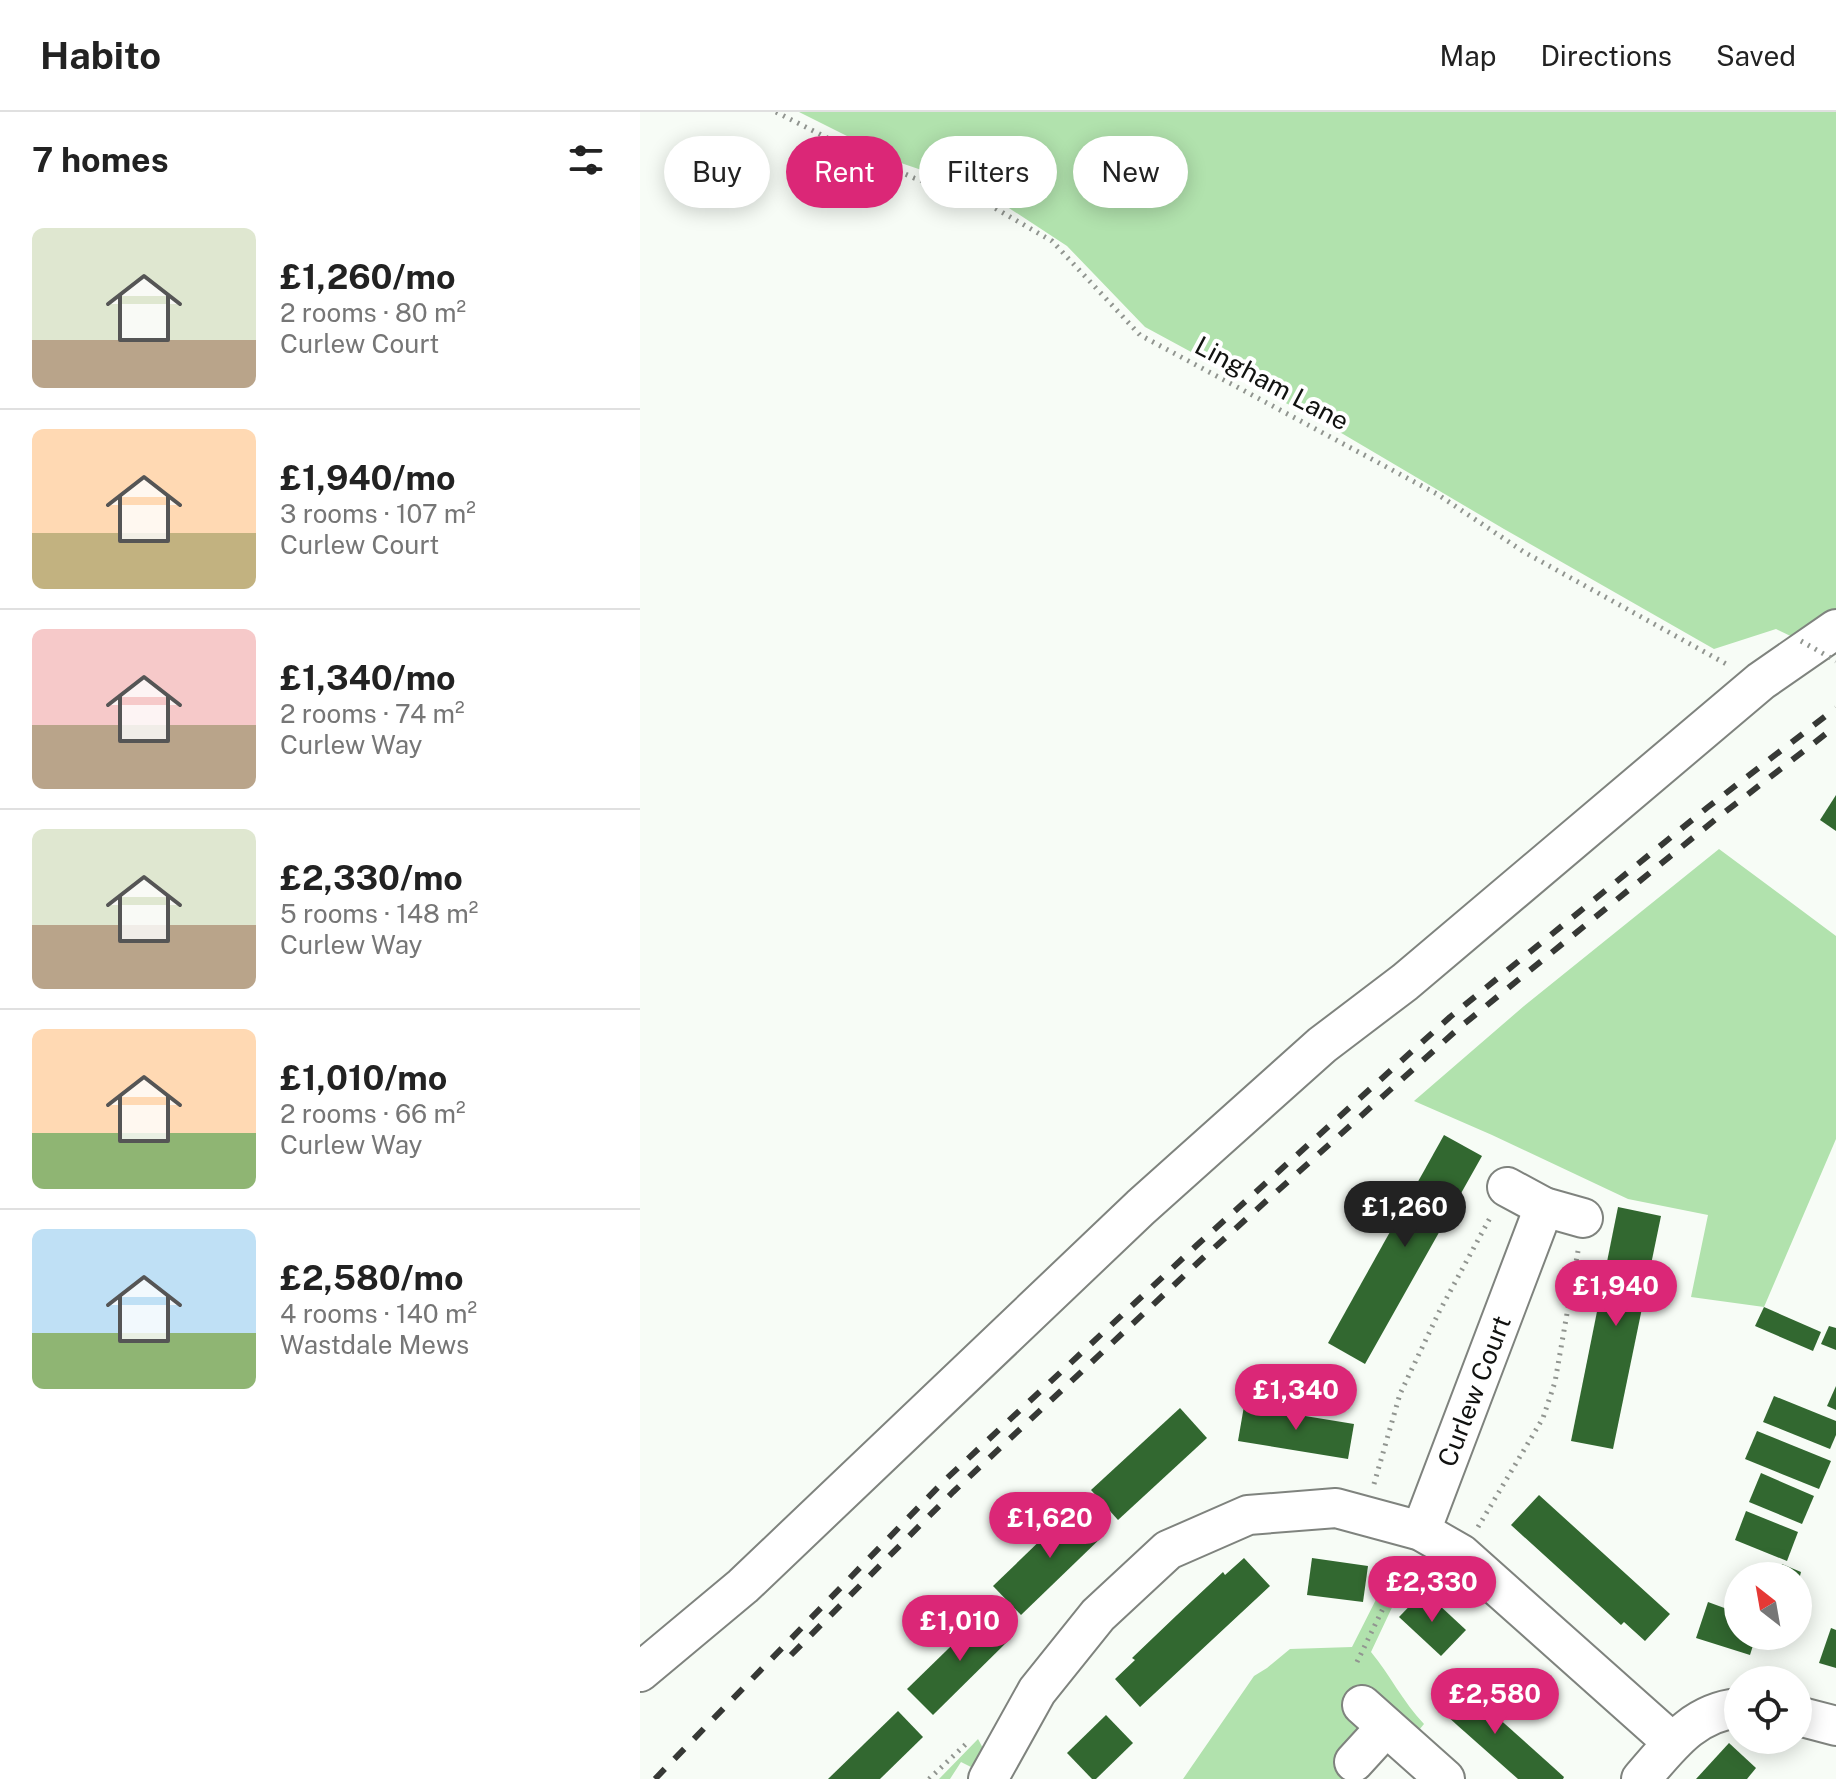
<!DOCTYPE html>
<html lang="en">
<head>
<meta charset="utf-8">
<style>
	body { margin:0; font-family:"Public Sans",sans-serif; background:#f6f6f6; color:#222; height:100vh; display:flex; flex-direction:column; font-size:30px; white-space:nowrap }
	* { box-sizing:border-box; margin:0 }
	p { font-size:26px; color:#767676 }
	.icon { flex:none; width:44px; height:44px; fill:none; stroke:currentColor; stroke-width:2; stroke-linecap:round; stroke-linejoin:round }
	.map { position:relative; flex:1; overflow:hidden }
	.drawer { display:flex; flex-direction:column; background:#fff; width:640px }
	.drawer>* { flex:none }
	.guide { position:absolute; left:24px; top:24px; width:760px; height:72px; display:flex; gap:16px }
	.needle { width:52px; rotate:329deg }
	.buttons { position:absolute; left:1084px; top:1450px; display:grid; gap:16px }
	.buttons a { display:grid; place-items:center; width:88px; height:88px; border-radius:50%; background:#fff; box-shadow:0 4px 20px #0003; font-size:40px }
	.price { position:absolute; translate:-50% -68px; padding:0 18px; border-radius:28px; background:#db2777; color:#fff; font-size:26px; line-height:52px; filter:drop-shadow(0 2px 4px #0008) }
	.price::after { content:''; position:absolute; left:50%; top:48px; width:24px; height:18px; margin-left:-12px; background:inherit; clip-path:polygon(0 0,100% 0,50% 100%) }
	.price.on { background:#222; color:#fff }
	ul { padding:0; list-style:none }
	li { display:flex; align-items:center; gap:24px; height:200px; padding:0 32px }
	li+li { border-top:2px solid #e0e0e0 }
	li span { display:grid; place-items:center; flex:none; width:224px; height:160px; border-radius:12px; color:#555 }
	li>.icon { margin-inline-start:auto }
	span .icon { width:96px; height:96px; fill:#fffc; stroke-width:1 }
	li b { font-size:34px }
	h2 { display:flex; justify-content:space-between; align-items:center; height:96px; padding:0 32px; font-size:34px }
	.chip { padding:0 28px; border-radius:36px; background:#fff; box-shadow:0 4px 20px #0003; font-size:28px; line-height:72px }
	.chip.on { background:#db2777; color:#fff }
	header { display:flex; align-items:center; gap:48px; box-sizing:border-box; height:112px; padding:0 40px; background:#fff; border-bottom:2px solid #e0e0e0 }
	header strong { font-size:38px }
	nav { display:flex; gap:44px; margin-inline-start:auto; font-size:28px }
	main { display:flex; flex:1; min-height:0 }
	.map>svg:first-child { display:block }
</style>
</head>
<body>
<header>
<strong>Habito</strong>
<nav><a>Map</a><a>Directions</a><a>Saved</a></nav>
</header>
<main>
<section class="drawer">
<h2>7 homes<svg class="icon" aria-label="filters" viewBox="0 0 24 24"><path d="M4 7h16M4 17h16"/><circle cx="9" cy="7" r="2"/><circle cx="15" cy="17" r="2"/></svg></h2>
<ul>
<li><span style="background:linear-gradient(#dfe7d0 70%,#b9a48a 0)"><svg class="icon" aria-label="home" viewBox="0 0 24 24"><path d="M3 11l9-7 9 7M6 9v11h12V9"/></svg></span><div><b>£1,260/mo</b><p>2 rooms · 80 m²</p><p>Curlew Court</p></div></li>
<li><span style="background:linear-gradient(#ffd9b3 65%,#c2b280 0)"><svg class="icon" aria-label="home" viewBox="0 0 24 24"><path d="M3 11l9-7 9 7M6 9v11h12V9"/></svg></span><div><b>£1,940/mo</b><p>3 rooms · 107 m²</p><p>Curlew Court</p></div></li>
<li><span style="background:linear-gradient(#f6c9c9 60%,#b9a48a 0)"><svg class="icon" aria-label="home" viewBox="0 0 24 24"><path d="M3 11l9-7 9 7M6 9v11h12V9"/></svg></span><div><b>£1,340/mo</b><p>2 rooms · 74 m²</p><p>Curlew Way</p></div></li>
<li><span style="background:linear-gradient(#dfe7d0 60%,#b9a48a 0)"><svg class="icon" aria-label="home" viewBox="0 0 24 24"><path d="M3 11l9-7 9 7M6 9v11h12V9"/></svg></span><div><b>£2,330/mo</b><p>5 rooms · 148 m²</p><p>Curlew Way</p></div></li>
<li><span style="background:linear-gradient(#ffd9b3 65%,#8fb573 0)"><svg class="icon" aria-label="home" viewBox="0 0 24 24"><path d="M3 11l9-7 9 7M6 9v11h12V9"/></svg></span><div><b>£1,010/mo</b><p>2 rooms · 66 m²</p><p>Curlew Way</p></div></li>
<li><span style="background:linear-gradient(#bfe0f5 65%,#8fb573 0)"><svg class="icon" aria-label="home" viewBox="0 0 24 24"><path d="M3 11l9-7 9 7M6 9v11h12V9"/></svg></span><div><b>£2,580/mo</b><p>4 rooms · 140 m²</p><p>Wastdale Mews</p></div></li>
</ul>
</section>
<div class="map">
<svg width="1196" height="1667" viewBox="0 0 1196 1667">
	<rect width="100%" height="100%" fill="#f7fcf6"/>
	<g fill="#b1e2ad">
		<polygon points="159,0 1196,0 1196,506 1161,529 1136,517 1074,537 864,417 703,322 505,215 427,134 343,79 261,51"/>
		<polygon points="1079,737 1196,824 1196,1027 1124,1195 1051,1185 1068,1103 988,1087 852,1023 774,989 884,894"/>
		<path d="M757,1446l15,7 -41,87c19,23 32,50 53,72l-9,11 -55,-7 -2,51h-175l71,-103 13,-8 23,-19 62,-2z"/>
		<polygon points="338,1627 345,1640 337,1658 321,1650 310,1667 299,1667"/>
	</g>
	<g fill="#326830">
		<polygon points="1196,683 1196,719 1180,708"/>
		<polygon points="804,1023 842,1044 725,1252 688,1231"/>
		<polygon points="978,1095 1021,1104 973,1337 931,1329"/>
		<polygon points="1124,1195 1181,1220 1173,1239 1115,1214"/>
		<polygon points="1189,1214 1196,1216 1196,1238 1181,1232"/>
		<polygon points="1196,1274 1196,1298 1187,1294"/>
		<polygon points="1134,1284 1196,1309 1196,1323 1190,1337 1123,1310"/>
		<polygon points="604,1294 714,1312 708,1347 598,1329"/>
		<polygon points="540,1296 567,1326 478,1408 451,1378"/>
		<polygon points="1117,1319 1191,1349 1179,1377 1105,1347"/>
		<polygon points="1121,1361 1174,1384 1162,1412 1109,1390"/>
		<polygon points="899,1383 1030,1502 1005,1529 984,1510 981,1513 871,1413"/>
		<polygon points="438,1392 466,1421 381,1503 353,1474"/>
		<polygon points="1106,1399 1158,1420 1147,1449 1095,1428"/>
		<polygon points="604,1446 630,1474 500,1595 475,1567 495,1548 492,1546 537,1503 583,1460 585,1463"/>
		<polygon points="672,1446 728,1454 723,1490 667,1483"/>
		<polygon points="1142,1452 1161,1460 1160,1464 1137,1464"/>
		<polygon points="784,1479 826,1518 801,1544 759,1505"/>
		<polygon points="1068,1490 1098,1501 1098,1524 1116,1524 1110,1543 1056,1526"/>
		<polygon points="347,1499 373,1524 293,1603 267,1577"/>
		<polygon points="1191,1516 1196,1518 1196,1556 1179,1551"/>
		<polygon points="818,1570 913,1655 924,1665 923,1667 878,1667 817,1613 796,1594"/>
		<polygon points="258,1599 283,1625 240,1667 188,1667"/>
		<polygon points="466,1603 493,1631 456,1667 452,1667 427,1641"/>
		<polygon points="1089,1631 1116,1656 1107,1667 1056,1667"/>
	</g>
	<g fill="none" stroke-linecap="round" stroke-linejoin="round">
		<g stroke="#7f837e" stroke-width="42">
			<g id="minor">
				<polyline points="867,1075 904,1095 943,1106"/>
				<polyline points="781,1419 904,1095"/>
				<polyline points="0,1560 103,1474 501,1095 682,933 765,870 1121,569 1196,517"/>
				<polyline points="722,1593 805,1667"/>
				<polyline points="1158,1604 1196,1614"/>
				<polyline points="714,1650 746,1615"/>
				<polyline points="348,1667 397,1579 458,1503 528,1438 608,1403 696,1396 781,1419 821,1442 1032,1630"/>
				<path d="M1001,1667c28,-32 51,-66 97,-71"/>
			</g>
		</g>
		<g stroke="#919590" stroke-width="5" stroke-dasharray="2 6" stroke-linecap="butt">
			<polyline points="136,0 209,37 274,66 346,91 412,129 500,223 797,382 884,440 1088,553"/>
			<polyline points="734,1372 760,1282 799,1200 851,1104"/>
			<polyline points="838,1415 903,1306 915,1270 938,1139"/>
			<polyline points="717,1550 767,1447"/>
			<polyline points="289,1667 326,1632"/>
		</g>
		<use href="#minor" stroke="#fff" stroke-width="38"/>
		<g stroke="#363835" stroke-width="6" stroke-dasharray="14 14" stroke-linecap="butt">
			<polyline points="151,1543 313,1380 565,1144 819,916 1076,707 1196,614"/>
			<polyline points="15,1667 304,1369 557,1133 810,905 1068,695 1196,596"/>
		</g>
		<polyline stroke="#919590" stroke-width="5" stroke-dasharray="2 6" stroke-linecap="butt" points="1161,529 1196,549"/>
	</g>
	<g text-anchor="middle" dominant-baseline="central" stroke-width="8" stroke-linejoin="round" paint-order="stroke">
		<g font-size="26" fill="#111210" stroke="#fff">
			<text transform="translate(632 271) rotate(28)">Lingham Lane</text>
			<text transform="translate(834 1279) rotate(-69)">Curlew Court</text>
		</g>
	</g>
</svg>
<div class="buttons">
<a><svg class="needle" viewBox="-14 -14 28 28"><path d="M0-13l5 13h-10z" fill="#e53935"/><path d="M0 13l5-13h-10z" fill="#767676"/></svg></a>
<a><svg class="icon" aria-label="locate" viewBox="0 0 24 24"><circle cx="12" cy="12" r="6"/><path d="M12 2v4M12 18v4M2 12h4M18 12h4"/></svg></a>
</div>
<b class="price on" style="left:765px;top:1137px">£1,260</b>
<b class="price" style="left:976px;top:1216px">£1,940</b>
<b class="price" style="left:656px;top:1320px">£1,340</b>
<b class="price" style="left:410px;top:1448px">£1,620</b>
<b class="price" style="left:792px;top:1512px">£2,330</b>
<b class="price" style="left:320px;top:1551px">£1,010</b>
<b class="price" style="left:855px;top:1624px">£2,580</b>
<div class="guide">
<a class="chip">Buy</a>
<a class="chip on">Rent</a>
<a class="chip">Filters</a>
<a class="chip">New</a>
</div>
</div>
</main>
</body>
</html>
